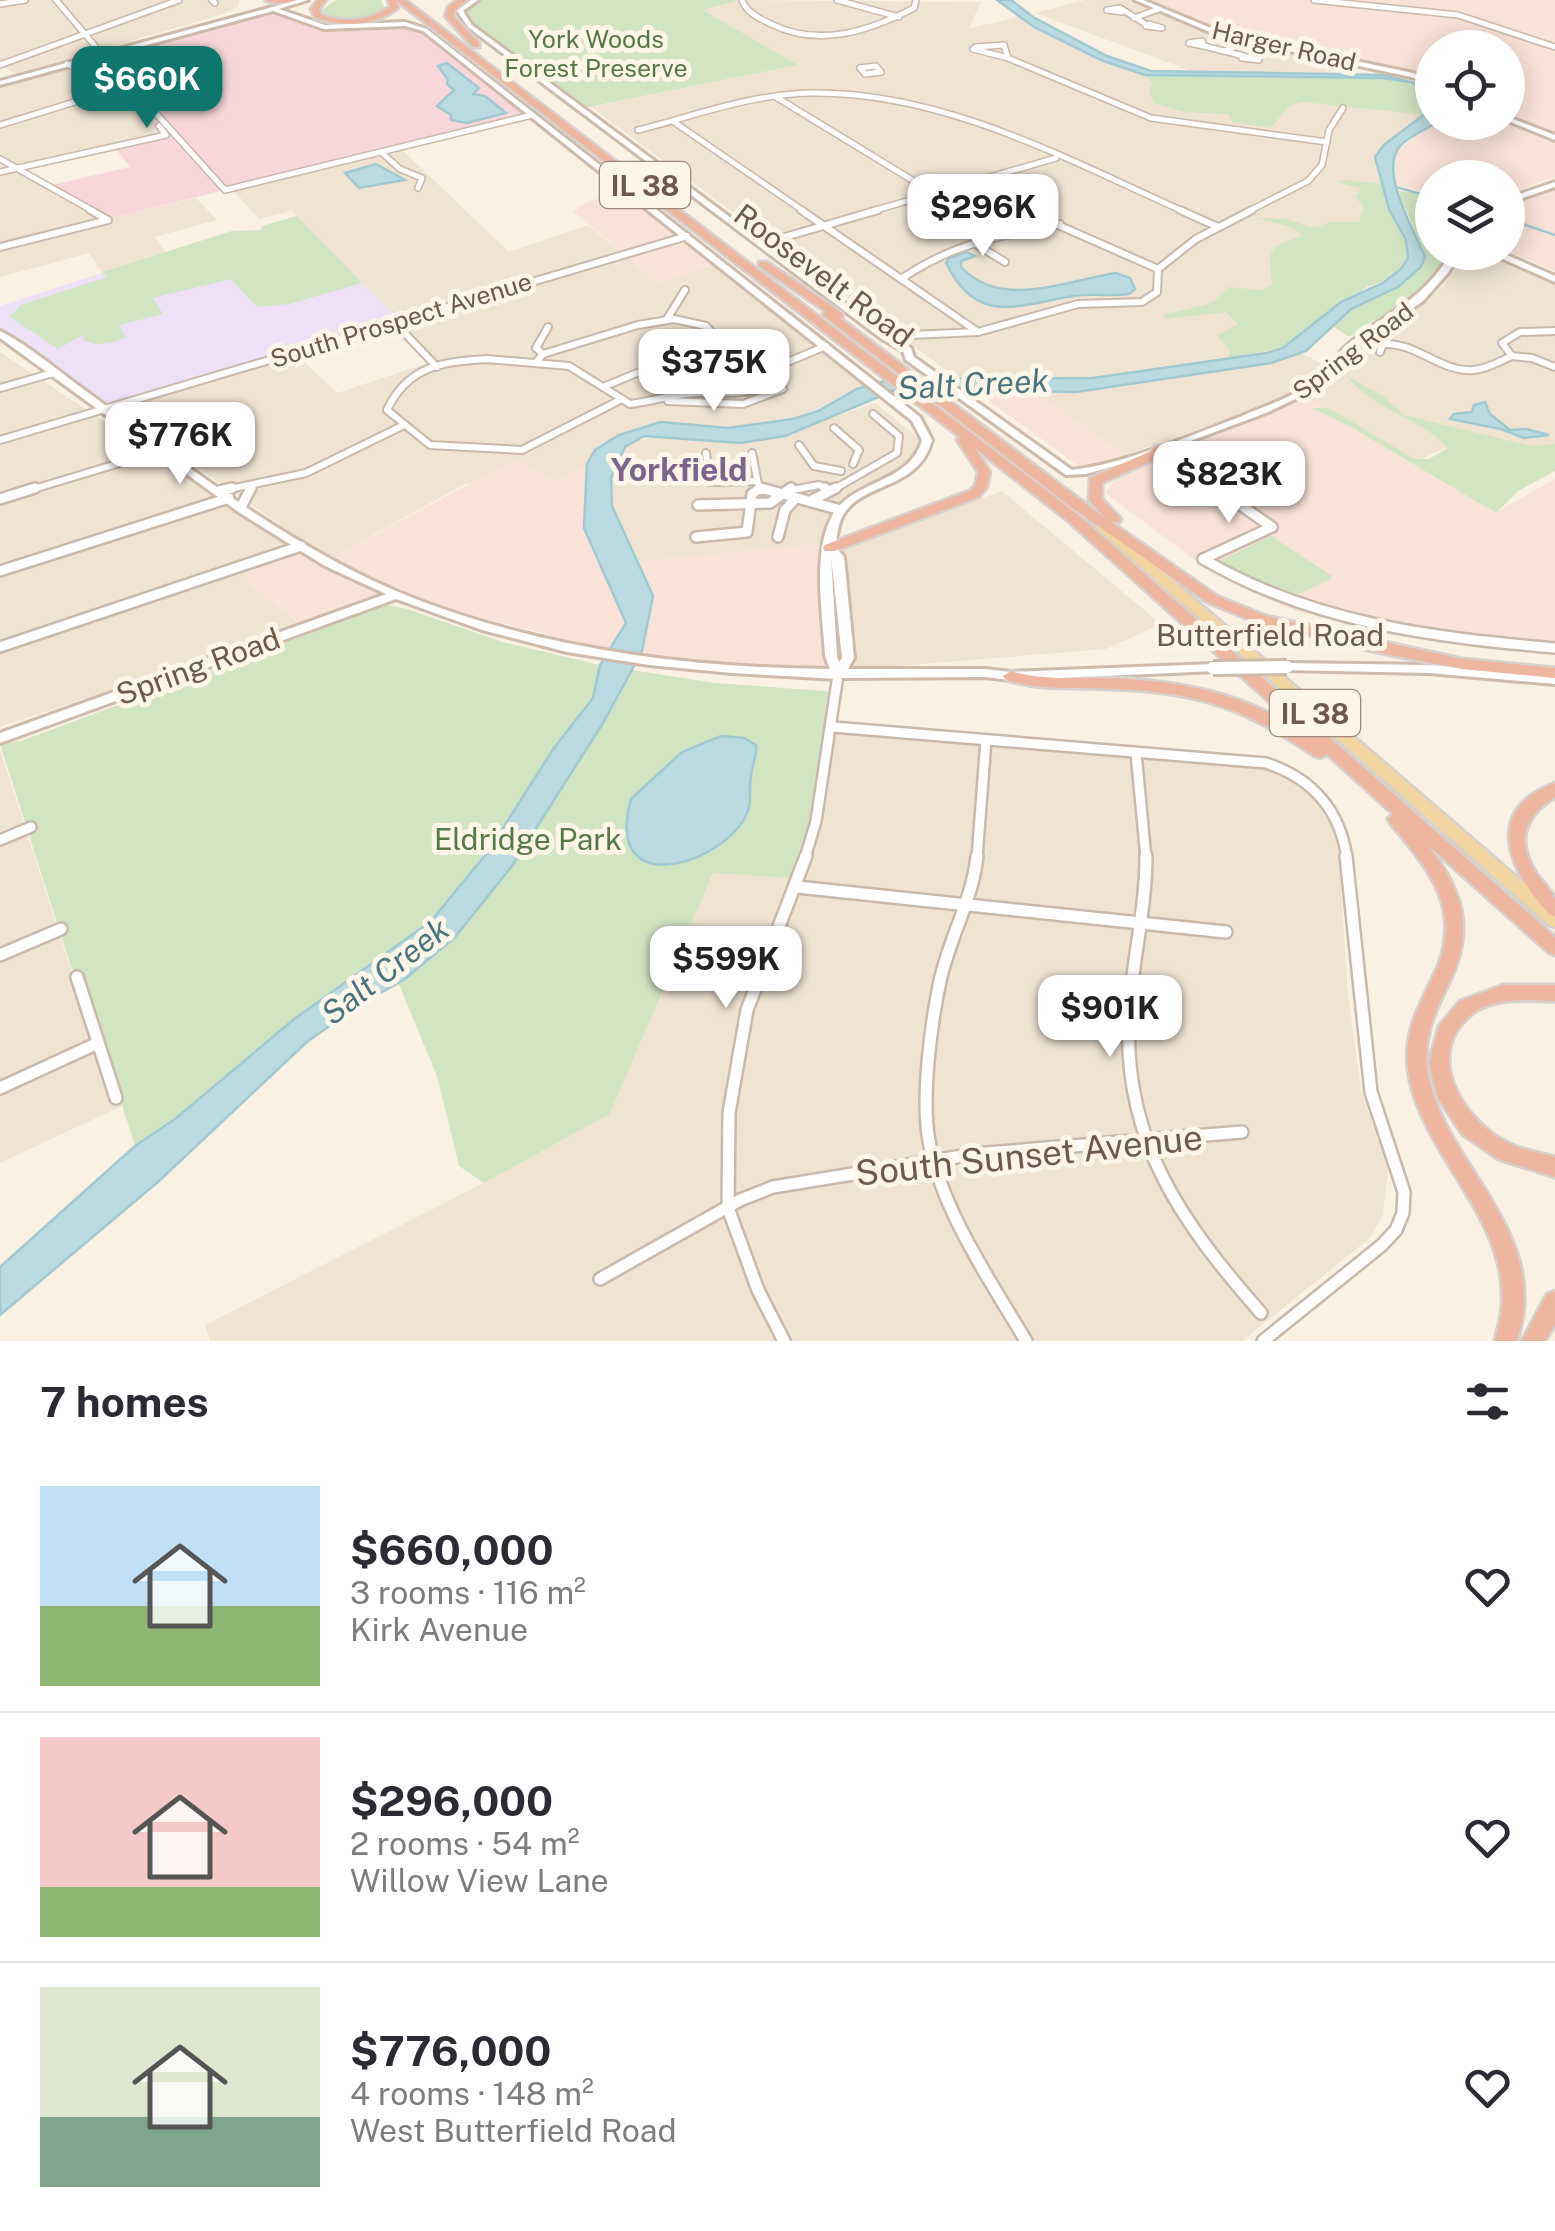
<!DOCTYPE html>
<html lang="en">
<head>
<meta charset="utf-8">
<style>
	body { margin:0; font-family:"Public Sans",sans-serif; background:#f7f7f7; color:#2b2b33; height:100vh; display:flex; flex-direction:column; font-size:38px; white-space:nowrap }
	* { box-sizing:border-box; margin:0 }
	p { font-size:32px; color:#7c7c81 }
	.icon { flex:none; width:55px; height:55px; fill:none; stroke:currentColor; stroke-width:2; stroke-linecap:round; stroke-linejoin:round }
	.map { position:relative; height:1341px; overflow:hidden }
	.details { display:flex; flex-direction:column; background:#fff; flex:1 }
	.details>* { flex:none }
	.controls { position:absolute; left:1415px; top:30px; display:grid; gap:20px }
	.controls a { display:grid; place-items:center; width:110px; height:110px; border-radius:50%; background:#fff; box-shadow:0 5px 25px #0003; font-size:50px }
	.price { position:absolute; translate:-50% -85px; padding:0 22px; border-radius:20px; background:#fff; color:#222; font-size:32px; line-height:65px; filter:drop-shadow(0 2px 5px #0008) }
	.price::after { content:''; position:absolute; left:50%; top:60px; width:30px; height:22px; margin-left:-15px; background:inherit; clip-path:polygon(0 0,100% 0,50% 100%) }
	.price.current { background:#0f766e; color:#fff }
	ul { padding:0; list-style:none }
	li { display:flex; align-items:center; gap:30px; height:250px; padding:0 40px }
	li+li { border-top:2px solid #e1e1e2 }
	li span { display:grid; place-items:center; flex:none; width:280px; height:200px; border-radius:0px; color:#555 }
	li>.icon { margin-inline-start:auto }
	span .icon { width:120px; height:120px; fill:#fffc; stroke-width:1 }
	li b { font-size:42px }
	h2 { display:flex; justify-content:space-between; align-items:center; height:120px; padding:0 40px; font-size:42px }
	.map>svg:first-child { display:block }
</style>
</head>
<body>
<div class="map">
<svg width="1555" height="1341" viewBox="0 0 1555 1341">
	<rect width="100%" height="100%" fill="#faf1e3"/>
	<g fill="#f0e3d2">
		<polygon points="0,0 240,0 238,7 223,14 17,74 0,65"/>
		<polygon points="739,0 981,2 969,28 1020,17 1132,72 1255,79 1426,115 1389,140 1377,175 1383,184 1389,209 1267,353 1093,378 959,380 591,107 797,65 702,9"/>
		<polygon points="1085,0 1136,0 1219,34 1362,65 1347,75 1197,73 1035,13"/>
		<polygon points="65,67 123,81 169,136 24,169 112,218 196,198 217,220 155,237 165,252 102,272 89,253 0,277 0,85"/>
		<polygon points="401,149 509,252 588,225 658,283 717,264 869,386 793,419 728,428 661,423 596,450 587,464 555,482 465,484 329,559 113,409 295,353 337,393 434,361 292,211 259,219 233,190"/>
		<polygon points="1463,253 1487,253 1555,282 1555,445 1535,449 1408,419 1451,445 1413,463 1307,397 1342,359 1443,287"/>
		<polygon points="0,352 296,550 244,571 252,586 303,626 0,727"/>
		<polygon points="1302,353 1325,366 1292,396 1125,455 1035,392 1076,392 1168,380"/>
		<polygon points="875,403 922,441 914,461 856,494 828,516 822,544 636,562 612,506 611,478 625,447 634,441 665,435 740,443 768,439"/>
		<polygon points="1002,491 1161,624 1106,649 847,670 835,552"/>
		<polygon points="827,729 1269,768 1284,772 1315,796 1337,833 1348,994 1361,1090 1388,1169 1383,1215 1370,1238 1242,1341 210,1341 205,1325 484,1183 610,1114 713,873 804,846"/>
		<polygon points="0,750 73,976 81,974 122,1106 0,1163"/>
	</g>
	<g fill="#f9e2d7">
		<polygon points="1148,0 1555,0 1555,133 1508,114 1508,48 1432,48 1432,77 1217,30"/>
		<polygon points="1508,121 1555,140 1555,177 1508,193 1508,178 1432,178 1432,193 1395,185 1391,161 1397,150 1435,123"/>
		<polygon points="1555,187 1555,271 1508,251 1508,204"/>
		<polygon points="626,192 717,264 658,283 573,211 589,201"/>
		<polygon points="974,390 1035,392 1125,455 1084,470"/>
		<polygon points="1307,397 1495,513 1555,479 1555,652 1416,638 1296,611 1242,588 1198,562 1105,493 1124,469"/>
		<polygon points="516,459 555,482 587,464 584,528 626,622 609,650 455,611 361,575 329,559"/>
		<polygon points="822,544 828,669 732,667 671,660 642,651 653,596 636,562"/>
		<polygon points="296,550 327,569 383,596 303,626 252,586 244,571"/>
	</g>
	<polygon fill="#eee0f6" points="297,216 397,318 108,403 0,328 0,306 232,231 259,230 262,226"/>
	<polygon fill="#f7d7da" points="271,11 313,27 399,25 420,29 528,115 112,218 52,185 130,167 115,148 169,135 122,81 65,67"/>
	<g fill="#d1e5c3">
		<path d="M336,0h45l4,11c-16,7 -52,11 -66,1z"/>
		<polygon points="479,0 739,0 703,10 798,65 584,108 468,21 465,9"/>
		<polygon points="1145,75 1401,79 1431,95 1426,115 1302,102 1291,105 1270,128 1232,122 1229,114 1183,112 1154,103 1149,93 1152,83"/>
		<path d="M1343,180l40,4c3,8 3,16 6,24 3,10 12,19 16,29 11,27 -14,44 -38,50l-84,61 -55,10 2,-7 -13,-16 21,-11 -12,-12 -61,7 -1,-4 48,-12 16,-16 32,3 12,-5c-2,-33 -9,-38 31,-49l-12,-9 -34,-9 29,1 29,9 14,-6h30l5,-15 -9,-10 7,-8 -24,-7z"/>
		<polygon points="1397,191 1432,194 1432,224 1423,229 1432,237 1432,252 1449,253 1440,274 1419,293 1363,327 1358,335 1347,336 1333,326 1351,309 1408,281 1412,223"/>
		<path d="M297,216l65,67 -73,21 -32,3 -26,-28 -78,19 10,16 -44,11 7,12c-14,6 -30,11 -44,2l3,-2 -2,-2 -25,14 -48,-32 10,-12 87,-28 -5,-5 130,-41 29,-1 1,-4z"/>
		<path d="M1347,376l35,19 22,20 127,31 24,-2v27l-37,20 -22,22 -145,-86 -39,-19h17l85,51h15l19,-11c-27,-30 -75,-38 -101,-72z"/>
		<polygon points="1271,536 1332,576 1329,580 1292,597 1213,564"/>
		<polygon points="386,605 404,608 503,642 600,665 715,683 826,691 830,694 814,807 795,878 713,873 610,1114 484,1183 459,1166 437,1076 387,956 293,1020 175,1119 135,1146 81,975 74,976 0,744 21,741"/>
	</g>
	<g fill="#badbe1" stroke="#a1c9d2" stroke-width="2.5">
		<path d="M997,0h14l22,17 74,39 44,15 233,4 44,12 4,3 3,33c-11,8 -25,13 -34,22 -24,24 13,85 24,112l-4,10 -23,20 -47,22 -45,42 -35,12 -195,29 -176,-4 -115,48 -45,7 -96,-7 -19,11 -14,31 1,28 41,90 -11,55 -39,72 -91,143 -57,71 -50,42 -44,25 -53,37 -149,140 -159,134v-48l135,-121 40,-27 118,-99 138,-99 56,-68 67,-105 39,-50 7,-33 26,-42 -42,-95 3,-64 8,-14 24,-15 42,-13 67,6 65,-9 25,-8 39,-22 34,-10 202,-1 174,-25 16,-5 58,-46 42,-19 18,-14 7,-11 -2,-18 -17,-31 -14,-52 9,-12 46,-35v-15l-19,-13 -29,-4 -237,-3 -44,-15 -67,-33z"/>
		<polygon points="447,63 479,88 473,94 485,96 506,113 467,123 451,120 451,115 437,106 454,90 447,84 448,80 438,66"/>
		<polygon points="376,164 405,180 359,188 345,173"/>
		<path d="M967,252l8,4 -14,5v6c40,43 104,14 155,6l14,5 5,11 -6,5c-18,3 -37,-1 -55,2 -55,8 -96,32 -128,-33l3,-5z"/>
		<polygon points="1485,402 1490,414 1510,430 1526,429 1549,435 1524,438 1501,429 1450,419 1454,414 1472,412 1474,405"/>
		<path d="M721,736l23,2 12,7c1,12 -4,20 -5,31 -2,10 0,22 -2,31 -13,53 -148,101 -118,-8l51,-47z"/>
	</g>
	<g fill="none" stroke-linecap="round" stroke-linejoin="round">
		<g stroke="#a1c9d2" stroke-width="2.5">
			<polyline points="1396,187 1432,197"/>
			<polyline points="1520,223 1555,235"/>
		</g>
		<g stroke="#c9b9ab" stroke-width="8">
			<g id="street-far3">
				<polyline points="56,0 95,46"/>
				<polyline points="212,0 215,3"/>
				<path d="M742,0c5,13 17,18 29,24 48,24 98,7 143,-16l2,-8"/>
				<polyline points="837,0 899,17"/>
				<polyline points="1314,0 1458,15 1555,47"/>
				<polyline points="0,4 25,0"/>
				<polyline points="1122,12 1107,10 1120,8 1147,25"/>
				<polyline points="1134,18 1159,9"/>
				<polygon points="1149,24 1162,28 1146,26"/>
				<polygon points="1202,41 1204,46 1189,43"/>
				<polyline points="1204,46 1244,56"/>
				<polyline points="976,47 973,49 1008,58 1151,118 1327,142"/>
				<polyline points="976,47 1004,45 1008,58"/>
				<polyline points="1224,51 1249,41"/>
				<polygon points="1254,56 1259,60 1242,58"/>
				<polyline points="67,64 83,72 125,79 225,190 532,115"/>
				<polyline points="0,65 179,0"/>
				<polyline points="860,68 865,74 881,72"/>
				<polyline points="860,68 876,66 881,72"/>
				<polyline points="776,97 935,194"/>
				<polyline points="674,122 805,212"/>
				<polyline points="0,125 123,87 130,92"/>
				<path d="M638,130c56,-14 113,-36 172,-37 133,-2 256,66 375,119"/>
				<polyline points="382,153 400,169 422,178 418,188"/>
				<polyline points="0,159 95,212"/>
				<polyline points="0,172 166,135 159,126"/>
				<polyline points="985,179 993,196 1030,212"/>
				<polyline points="956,189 993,196"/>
				<polyline points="869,212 1056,158"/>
				<polyline points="1247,212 1308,181 1322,165 1329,130 1343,108"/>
			</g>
		</g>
		<g stroke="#c9b9ab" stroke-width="10">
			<g id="street-far2">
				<polyline points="90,210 108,220"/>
				<polyline points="801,210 978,332"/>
				<polyline points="1024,210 1158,269"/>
				<polyline points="1180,210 1218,227"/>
				<polyline points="974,243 1005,262"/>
				<polyline points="761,244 878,210"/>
				<polyline points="0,247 108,220"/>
				<path d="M901,279c53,-36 97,-43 159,-55"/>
				<polyline points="667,319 685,290"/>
				<polyline points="394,322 437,367"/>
				<polyline points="1555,331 1520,332 1502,343 1512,356 1532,358 1555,367"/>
				<polyline points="910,335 978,332 1078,304 1142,302 1157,292 1158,269 1196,239 1252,210"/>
				<path d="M1380,352l3,-8c34,-2 58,29 91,26 14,-1 26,-9 38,-14"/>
				<polyline points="543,354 536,348 548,327"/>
				<path d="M486,359l83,7 53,33 -100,51 -92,-5 -43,-35c21,-44 54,-48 99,-51z"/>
				<polyline points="752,360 763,337"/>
				<polyline points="537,361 543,354 638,325 674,319 706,326 733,354 785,363"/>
				<polyline points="785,363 826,346"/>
				<polyline points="603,387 666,361 733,354"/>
				<polyline points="0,388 53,373"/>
				<path d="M622,399l8,5c19,-2 36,-8 55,-10 44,-6 69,12 100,-31"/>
				<polyline points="668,401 743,404 783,389 776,378"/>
				<polyline points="834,428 859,450 853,464"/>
				<polyline points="0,440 687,236"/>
				<polyline points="799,445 814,466 841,471"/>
				<polyline points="1159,449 1220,491"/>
				<polyline points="706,453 710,482 756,481"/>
				<polyline points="752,453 758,484"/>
				<polyline points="27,491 163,450"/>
				<polyline points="220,491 306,473 402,426"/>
				<polyline points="250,491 252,487"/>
				<polyline points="756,491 770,491"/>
				<polyline points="787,491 819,485 830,491"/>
				<polyline points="831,491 897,453 899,436 873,414"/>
			</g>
		</g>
		<g stroke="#c9b9ab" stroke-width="14">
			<g id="street-far1">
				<polyline points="761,488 841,510"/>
				<polyline points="825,488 830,491"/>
				<polyline points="1216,488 1272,527"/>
				<polyline points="219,491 232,488"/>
				<polyline points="0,499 35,488"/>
				<polyline points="812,500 836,488"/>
				<polyline points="698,505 770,503 791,488"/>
				<polyline points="241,507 251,488"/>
				<polyline points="696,537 747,532 752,494 760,488"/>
				<polyline points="778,537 785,510 794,500"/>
				<path d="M1203,559c110,64 228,78 352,89"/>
				<polyline points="1203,559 1272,527"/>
				<polyline points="0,571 229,498"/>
				<polyline points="0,647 301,546"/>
				<path d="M833,727l433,36c46,15 74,47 81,95"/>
				<polyline points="1136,753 1146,858"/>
				<polyline points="0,840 31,827"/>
				<polyline points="805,858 816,821 838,675"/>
				<polyline points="977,858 986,740"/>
			</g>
		</g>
		<g stroke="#c9b9ab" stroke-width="16">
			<g id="street">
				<path d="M977,856c-4,42 -28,83 -37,125 -9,43 -19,116 -11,160 12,68 62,141 97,200"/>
				<path d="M1146,856c0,53 -14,106 -17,159 -7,125 53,208 132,298"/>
				<polyline points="797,887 1226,932"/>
				<polyline points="0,955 61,929"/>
				<polyline points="77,977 116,1098"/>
				<polyline points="0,1088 98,1043"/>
				<polyline points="600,1279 740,1200 773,1187 975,1154 1242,1132"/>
				<polyline points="784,1341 758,1290 728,1208 729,1113 747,1010 806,856"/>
				<polyline points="1263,1341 1382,1245 1396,1230 1403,1213 1404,1192 1371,1092 1346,856"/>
			</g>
		</g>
		<g stroke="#cebbab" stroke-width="6">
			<g id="secondary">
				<path d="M298,0h10l-29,9 46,16 80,-3 22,7 493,388 12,23c-13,50 -68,41 -89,75 -5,9 -6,21 -8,31l9,11 10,101 -6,11h137l26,3 202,-8 4,1 2,3 -2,3 -206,9 -26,-3 -142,1 -5,1 -106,-6 -83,-8 -82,-13 -85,-22 -86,-31 -396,144v-10l386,-139 -61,-28 -85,-53 -240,-175v-7c26,13 51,34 75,52 51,37 101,76 153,112 58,40 119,77 185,103 132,51 275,70 417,71l-5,-13c-2,-41 -13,-100 6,-138 19,-39 79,-33 91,-78l-10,-19 -489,-390 -18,-5 -81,3 -51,-18 -273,74v-4zM831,556l11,102 -3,4 -2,-6z"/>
				<path d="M471,0h7l-15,11 9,14 416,310 23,13 3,9 158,113c52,-6 120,-35 170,-54 20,-9 44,-16 63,-29 19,-13 31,-34 50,-48 41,-32 68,-40 97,-87h9l-13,21 -25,28 -76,53 -37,38 -44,21 -113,42 -67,19 -20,1 -160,-115 -3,-9 -21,-12 -414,-312 -11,-16z"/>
				<polygon points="1135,0 1143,0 1223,33 1413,73 1432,81 1432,85 1411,77 1219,36"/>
				<polygon points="1508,117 1555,135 1555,140 1508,121"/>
				<polygon points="1555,182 1555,187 1508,203 1508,198"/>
				<polygon points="1487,252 1500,252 1555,276 1555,282"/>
				<polygon points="1287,663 1429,665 1555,676 1555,684 1429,673 1283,670 1281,667"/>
			</g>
		</g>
		<g stroke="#d7d1cd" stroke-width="5">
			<polygon id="primary" points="1103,523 1107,524 1555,910 1555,927 1549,925 1099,530 1097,527"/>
		</g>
		<g stroke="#d7d1cd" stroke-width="5">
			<g id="highway">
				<path d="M265,0h31c-7,4 -24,4 -31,0z"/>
				<path d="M318,0h8l-7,9 2,6c24,8 48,6 69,-8l-2,-7h8l2,8c-24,19 -55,19 -83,10l-4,-9z"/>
				<path d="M396,0h9l672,514 478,423v18l-6,-2 -122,-109c36,47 49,85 21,141 -16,32 -27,58 -19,95 18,79 99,137 95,223 0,13 -4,26 -7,38h-22c2,-12 7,-25 7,-37 5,-85 -75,-145 -92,-223 -9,-40 5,-68 22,-102 34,-64 0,-107 -42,-156l-2,-4 5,-5 -66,-60 -7,4 -6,-2c-69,-48 -116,-64 -201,-67 -36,-2 -73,2 -107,-9l-3,-4 8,-5c33,10 67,6 101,7 69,3 135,16 192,55l-237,-213 -92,-72 15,24 -3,15 -8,10 -144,54h-10l-2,-3 2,-3 144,-54 6,-5 3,-14 -21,-32 3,-3z"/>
				<polygon points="458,0 467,0 455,10 453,16 479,43 479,47 473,47 445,16 448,7"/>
				<polygon points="759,262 767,262 842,313 843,315 840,318 1107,520 1089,500 1090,478 1151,451 1155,446 1163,446 1165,449 1160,457 1102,483 1102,499 1121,519 1119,522 1111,522 1217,596 1266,616 1462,659 1555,668 1555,678 1462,669 1376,652 1257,623 1207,602 1071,507 824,316 823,314 825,311 759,266"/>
				<path d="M1555,783v14c-31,19 -39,44 -19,76 5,8 17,18 19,27 0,5 0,11 0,16l-6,-2c-39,-43 -68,-103 6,-131z"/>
				<path d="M1503,985h52v16c-27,0 -60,-5 -83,13 -51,41 -8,108 38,130 14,7 31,9 45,13v20l-57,-18 -36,-25 -25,-38 -8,-33 10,-37 21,-25z"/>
				<polygon points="1555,1291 1555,1324 1545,1341 1522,1341 1547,1294"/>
			</g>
		</g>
		<use href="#street-far3" stroke="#fff" stroke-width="5"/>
		<use href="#street-far2" stroke="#fff" stroke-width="6"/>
		<use href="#street-far1" stroke="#fff" stroke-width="9"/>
		<use href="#street" stroke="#fff" stroke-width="11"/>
		<use href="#secondary" fill="#fff" fill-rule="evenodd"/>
		<use href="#primary" fill="#f3d5a1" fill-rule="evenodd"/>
		<use href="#highway" fill="#eeb59f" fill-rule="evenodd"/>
		<g stroke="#cebbab" stroke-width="18" stroke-linecap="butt">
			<polyline id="secondary-bridge" points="1213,668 1287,667"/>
		</g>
		<use href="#secondary-bridge" stroke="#fff" stroke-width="12"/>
	</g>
	<g text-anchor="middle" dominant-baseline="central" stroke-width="10" stroke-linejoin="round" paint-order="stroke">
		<g font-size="25" fill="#557a48" stroke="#fdf5e8">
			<text x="596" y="39">York Woods<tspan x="596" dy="29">Forest Preserve</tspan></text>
		</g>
		<g font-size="25" fill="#6f594c" stroke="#fdf5e8">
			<text transform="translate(1284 46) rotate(13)">Harger Road</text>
			<text transform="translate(401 320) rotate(-17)">South Prospect Avenue</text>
			<text transform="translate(1353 351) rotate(-37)">Spring Road</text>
		</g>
		<g fill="#fdf5e8" stroke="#9a887b" stroke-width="2.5">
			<rect x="600" y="162" width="90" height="46" rx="8"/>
			<rect x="1270" y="690" width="90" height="46" rx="8"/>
		</g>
		<g font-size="28" font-weight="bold" fill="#6f594c">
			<text x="645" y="185">IL 38</text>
			<text x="1315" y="713">IL 38</text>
		</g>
		<g font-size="30" fill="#6f594c" stroke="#fdf5e8">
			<text transform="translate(824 275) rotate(37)">Roosevelt Road</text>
			<text x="1270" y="635">Butterfield Road</text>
			<text transform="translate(198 666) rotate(-20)">Spring Road</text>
		</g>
		<g font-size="30" fill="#557a48" stroke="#fdf5e8">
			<text x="528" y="839">Eldridge Park</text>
		</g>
		<g font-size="32" font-style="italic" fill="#477680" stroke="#fdf5e8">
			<text transform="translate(973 384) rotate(-3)">Salt Creek</text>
			<text transform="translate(385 971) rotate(-38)">Salt Creek</text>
		</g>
		<g font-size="32" font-weight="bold" fill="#7e648c" stroke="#fdf5e8">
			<text x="679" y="469">Yorkfield</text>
		</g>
		<g font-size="35" fill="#6f594c" stroke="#fdf5e8">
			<text transform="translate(1029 1155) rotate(-6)">South Sunset Avenue</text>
		</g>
	</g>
</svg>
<div class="controls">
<a><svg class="icon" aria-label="locate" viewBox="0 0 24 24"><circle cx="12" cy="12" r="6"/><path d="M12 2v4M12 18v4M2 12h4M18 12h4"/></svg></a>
<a><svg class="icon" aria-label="layers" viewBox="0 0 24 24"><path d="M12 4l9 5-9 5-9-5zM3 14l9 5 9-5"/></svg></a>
</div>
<b class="price current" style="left:147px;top:131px">$660K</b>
<b class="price" style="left:983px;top:259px">$296K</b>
<b class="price" style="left:714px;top:414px">$375K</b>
<b class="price" style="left:180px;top:487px">$776K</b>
<b class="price" style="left:1229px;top:526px">$823K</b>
<b class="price" style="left:726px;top:1011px">$599K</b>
<b class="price" style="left:1110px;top:1060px">$901K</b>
</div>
<section class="details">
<h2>7 homes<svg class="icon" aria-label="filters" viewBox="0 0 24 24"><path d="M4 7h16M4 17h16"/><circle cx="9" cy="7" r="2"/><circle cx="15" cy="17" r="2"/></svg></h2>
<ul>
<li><span style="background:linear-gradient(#bfe0f5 60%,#8fb573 0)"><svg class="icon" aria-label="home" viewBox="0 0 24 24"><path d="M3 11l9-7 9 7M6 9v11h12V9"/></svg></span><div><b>$660,000</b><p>3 rooms · 116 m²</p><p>Kirk Avenue</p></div><svg class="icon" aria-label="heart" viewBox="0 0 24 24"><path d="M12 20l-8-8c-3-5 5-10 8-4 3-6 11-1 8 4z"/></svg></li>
<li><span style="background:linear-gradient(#f6c9c9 75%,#8fb573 0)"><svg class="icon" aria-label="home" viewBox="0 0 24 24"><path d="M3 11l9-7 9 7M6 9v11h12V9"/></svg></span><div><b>$296,000</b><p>2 rooms · 54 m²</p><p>Willow View Lane</p></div><svg class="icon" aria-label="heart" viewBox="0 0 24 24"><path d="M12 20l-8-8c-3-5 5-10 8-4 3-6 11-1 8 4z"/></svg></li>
<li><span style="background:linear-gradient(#dfe7d0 65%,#7fa58c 0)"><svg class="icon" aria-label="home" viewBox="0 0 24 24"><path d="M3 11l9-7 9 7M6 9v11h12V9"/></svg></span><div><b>$776,000</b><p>4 rooms · 148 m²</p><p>West Butterfield Road</p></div><svg class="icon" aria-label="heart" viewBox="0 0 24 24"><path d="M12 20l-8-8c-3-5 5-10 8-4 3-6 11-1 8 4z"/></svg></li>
</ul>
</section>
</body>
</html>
